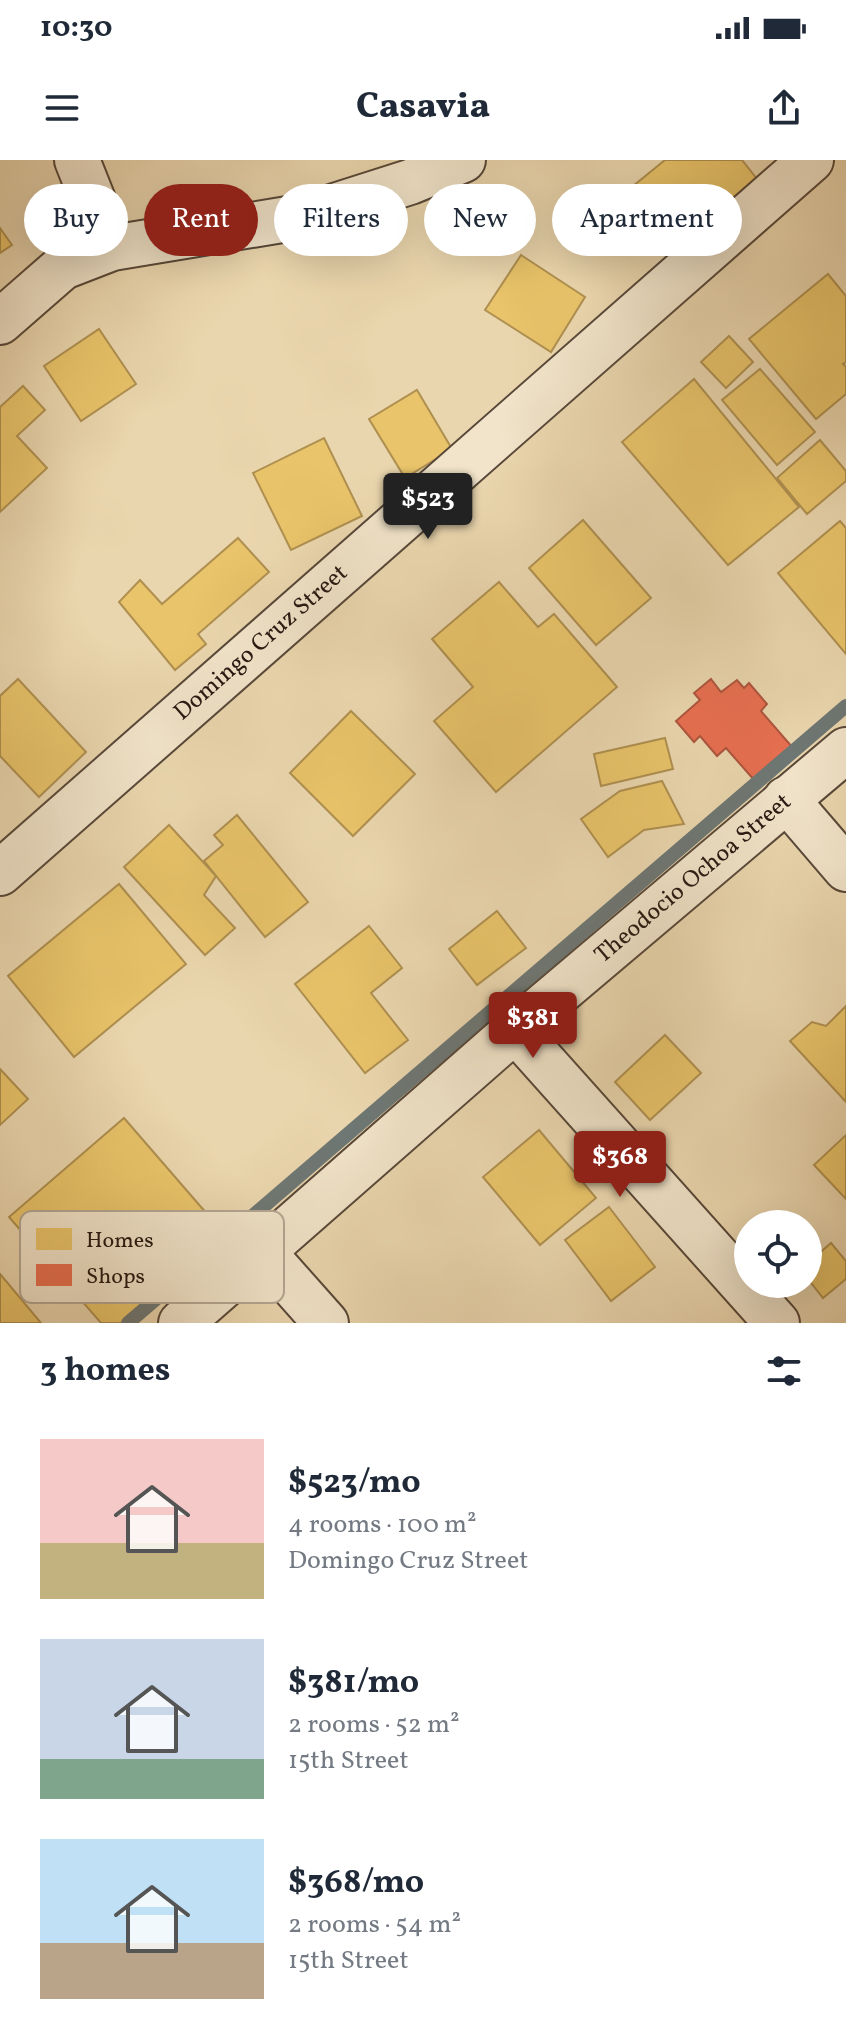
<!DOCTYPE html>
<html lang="en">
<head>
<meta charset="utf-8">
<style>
	body { margin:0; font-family:Vollkorn,serif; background:#f6f6f7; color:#1f2937; height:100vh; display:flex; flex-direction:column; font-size:30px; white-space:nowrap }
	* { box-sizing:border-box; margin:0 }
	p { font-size:26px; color:#747a83 }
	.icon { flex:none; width:44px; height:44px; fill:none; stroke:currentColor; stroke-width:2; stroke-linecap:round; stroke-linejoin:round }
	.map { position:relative; height:1163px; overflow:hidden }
	.panel { display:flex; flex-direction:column; background:#fff; flex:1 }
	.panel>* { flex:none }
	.guide { position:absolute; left:24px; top:24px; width:798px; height:72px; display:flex; gap:16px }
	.controls { position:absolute; left:734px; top:1050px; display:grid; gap:16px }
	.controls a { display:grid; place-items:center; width:88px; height:88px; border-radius:50%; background:#fff; box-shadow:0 8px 32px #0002; font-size:40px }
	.price { position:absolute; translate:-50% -68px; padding:0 18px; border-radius:8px; background:#8f2418; color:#fff; font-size:26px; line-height:52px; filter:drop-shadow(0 2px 4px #0008) }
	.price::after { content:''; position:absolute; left:50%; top:48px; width:24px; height:18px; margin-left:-12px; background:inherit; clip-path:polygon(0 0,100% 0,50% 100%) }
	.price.on { background:#222; color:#fff }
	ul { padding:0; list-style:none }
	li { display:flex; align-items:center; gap:24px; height:200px; padding:0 40px }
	li span { display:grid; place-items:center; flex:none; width:224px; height:160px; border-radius:0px; color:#555 }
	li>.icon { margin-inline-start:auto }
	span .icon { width:96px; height:96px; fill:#fffc; stroke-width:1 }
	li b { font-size:34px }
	h2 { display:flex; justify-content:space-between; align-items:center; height:96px; padding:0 40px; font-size:34px }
	.pill { padding:0 28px; border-radius:36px; background:#fff; box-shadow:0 8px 32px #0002; font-size:28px; line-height:72px }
	.pill.on { background:#8f2418; color:#fff }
	.status { display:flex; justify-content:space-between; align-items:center; height:56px; padding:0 40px; background:#fff; direction:ltr }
	.status svg { height:22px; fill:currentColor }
	header { display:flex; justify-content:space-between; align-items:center; height:104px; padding:0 40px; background:#fff; font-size:36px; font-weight:800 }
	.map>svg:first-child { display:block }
</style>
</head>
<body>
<div class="status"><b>10:30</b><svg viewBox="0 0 49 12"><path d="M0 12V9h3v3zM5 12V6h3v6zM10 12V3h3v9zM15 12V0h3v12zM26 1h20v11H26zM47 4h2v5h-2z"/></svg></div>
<header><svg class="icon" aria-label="menu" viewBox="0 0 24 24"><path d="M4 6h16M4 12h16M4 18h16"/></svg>Casavia<svg class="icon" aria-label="share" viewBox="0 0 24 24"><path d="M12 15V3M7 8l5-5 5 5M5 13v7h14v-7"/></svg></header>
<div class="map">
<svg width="846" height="1163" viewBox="0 0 846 1163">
	<rect width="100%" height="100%" fill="#ead6ae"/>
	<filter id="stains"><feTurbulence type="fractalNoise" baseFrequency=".0025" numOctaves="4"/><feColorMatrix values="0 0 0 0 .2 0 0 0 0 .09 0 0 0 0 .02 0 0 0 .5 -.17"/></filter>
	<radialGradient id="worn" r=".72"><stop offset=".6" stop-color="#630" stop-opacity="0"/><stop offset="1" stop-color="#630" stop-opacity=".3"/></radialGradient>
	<g fill="#e9c46a" stroke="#af9050" stroke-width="2">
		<polygon points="665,0 742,0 761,24 676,93 627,31"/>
		<polygon points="0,68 12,85 0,93"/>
		<polygon points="521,95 585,137 551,192 485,150"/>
		<polygon points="828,114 846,136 846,202 843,204 846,207 846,234 816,259 749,179"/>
		<polygon points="99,169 136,224 81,261 44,206"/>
		<polygon points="729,176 753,202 726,228 701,202"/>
		<polygon points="760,209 815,272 777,305 722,240"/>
		<polygon points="694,219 799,347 728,405 622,282"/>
		<polygon points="23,226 45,250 17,276 47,308 0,352 0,247"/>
		<polygon points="417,230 452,289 405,318 369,259"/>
		<polygon points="324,278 362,356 291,390 253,313"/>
		<polygon points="820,280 846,311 846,321 807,354 777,318"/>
		<polygon points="583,360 651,438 596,485 529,408"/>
		<polygon points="840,361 846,368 846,494 778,413"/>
		<polygon points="238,378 269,412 198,474 206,484 175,510 119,442 140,420 162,444"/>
		<polygon points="499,422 538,467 554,454 617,527 496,632 434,561 473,527 432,479"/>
		<polygon points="18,519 86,592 39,637 0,596 0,536"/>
		<polygon points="351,551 415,614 353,676 290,613"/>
		<polygon points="665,578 673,609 601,626 594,594"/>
		<polygon points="662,621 684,664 644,670 608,697 581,659 620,631"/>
		<polygon points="237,655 308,742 265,777 204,701 223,685 214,675"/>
		<polygon points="169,665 216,716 204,735 235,768 205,795 124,707"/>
		<polygon points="119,724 186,804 74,897 8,816"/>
		<polygon points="497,751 526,788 477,825 449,789"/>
		<polygon points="369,766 402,808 371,833 408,880 365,913 295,824"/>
		<polygon points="846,846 846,942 790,881 812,862 826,866"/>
		<polygon points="665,875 701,913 650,960 615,922"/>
		<polygon points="0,909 28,939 0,965"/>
		<polygon points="124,958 227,1077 128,1163 101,1163 9,1057"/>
		<polygon points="539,970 596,1038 540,1085 483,1017"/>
		<polygon points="846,975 846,1039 814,1005"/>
		<polygon points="609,1047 655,1107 611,1141 565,1080"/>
		<polygon points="831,1083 846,1101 846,1119 823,1138 808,1119 808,1103"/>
		<polygon points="0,1114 41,1163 0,1163"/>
	</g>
	<polygon fill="#e76f51" stroke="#ad553e" stroke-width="2" points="711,519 721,532 737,520 744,528 749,523 767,544 761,551 793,588 755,621 726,588 717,596 700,576 694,582 676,561 700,540 694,533"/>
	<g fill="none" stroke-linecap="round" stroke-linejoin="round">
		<polyline stroke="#6e7774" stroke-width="14" points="128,1163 846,546"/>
		<g stroke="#584839" stroke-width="48">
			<g id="minor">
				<polyline points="77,0 112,88"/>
				<polyline points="0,162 63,107 112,88 300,57 410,22 463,0"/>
				<polyline points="786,639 846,709"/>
				<path id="s1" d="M0,713l811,-713"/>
				<polyline points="515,870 777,1163"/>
				<polyline points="262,1091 326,1163"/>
				<path id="s2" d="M181,1163l334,-293 331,-280"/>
			</g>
		</g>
		<use href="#minor" stroke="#f1e4ca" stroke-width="44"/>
	</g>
	<g text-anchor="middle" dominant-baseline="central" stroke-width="8" stroke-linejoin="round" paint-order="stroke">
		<g font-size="24" fill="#271812" stroke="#f1e4ca">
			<text stroke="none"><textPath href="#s1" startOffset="348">Domingo Cruz Street</textPath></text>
			<text stroke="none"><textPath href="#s2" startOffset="678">Theodocio Ochoa Street</textPath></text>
		</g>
	</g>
	<rect x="20" y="1051" width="264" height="92" rx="12" fill="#f1e4ca" stroke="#b4a793" stroke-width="2"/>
	<rect x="36" y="1068" width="36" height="22" fill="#e9c46a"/>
	<rect x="36" y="1104" width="36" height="22" fill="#e76f51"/>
	<g font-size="22" fill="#271812">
		<text x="86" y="1087">Homes</text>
		<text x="86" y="1123">Shops</text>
	</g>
	<rect width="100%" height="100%" filter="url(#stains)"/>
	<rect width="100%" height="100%" fill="url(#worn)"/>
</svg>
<div class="controls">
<a><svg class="icon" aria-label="locate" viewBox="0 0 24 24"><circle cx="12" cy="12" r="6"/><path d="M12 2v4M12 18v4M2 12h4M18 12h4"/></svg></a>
</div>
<b class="price on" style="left:428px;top:381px">$523</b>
<b class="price" style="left:533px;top:900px">$381</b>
<b class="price" style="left:620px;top:1039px">$368</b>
<div class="guide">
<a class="pill">Buy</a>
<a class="pill on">Rent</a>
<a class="pill">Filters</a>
<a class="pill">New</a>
<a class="pill">Apartment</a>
</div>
</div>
<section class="panel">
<h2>3 homes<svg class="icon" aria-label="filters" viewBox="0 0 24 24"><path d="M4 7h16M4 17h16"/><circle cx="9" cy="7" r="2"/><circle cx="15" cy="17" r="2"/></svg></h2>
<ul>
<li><span style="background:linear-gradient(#f6c9c9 65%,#c2b280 0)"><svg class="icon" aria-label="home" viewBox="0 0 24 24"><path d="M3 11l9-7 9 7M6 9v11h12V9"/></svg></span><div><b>$523/mo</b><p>4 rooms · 100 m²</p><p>Domingo Cruz Street</p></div></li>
<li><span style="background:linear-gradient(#c9d6e8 75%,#7fa58c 0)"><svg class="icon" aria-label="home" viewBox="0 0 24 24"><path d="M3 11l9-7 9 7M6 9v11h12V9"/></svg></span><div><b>$381/mo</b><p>2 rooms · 52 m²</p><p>15th Street</p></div></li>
<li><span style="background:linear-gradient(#bfe0f5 65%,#b9a48a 0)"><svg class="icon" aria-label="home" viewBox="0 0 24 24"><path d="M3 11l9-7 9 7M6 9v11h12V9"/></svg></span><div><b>$368/mo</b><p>2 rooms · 54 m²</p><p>15th Street</p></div></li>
</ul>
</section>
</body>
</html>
